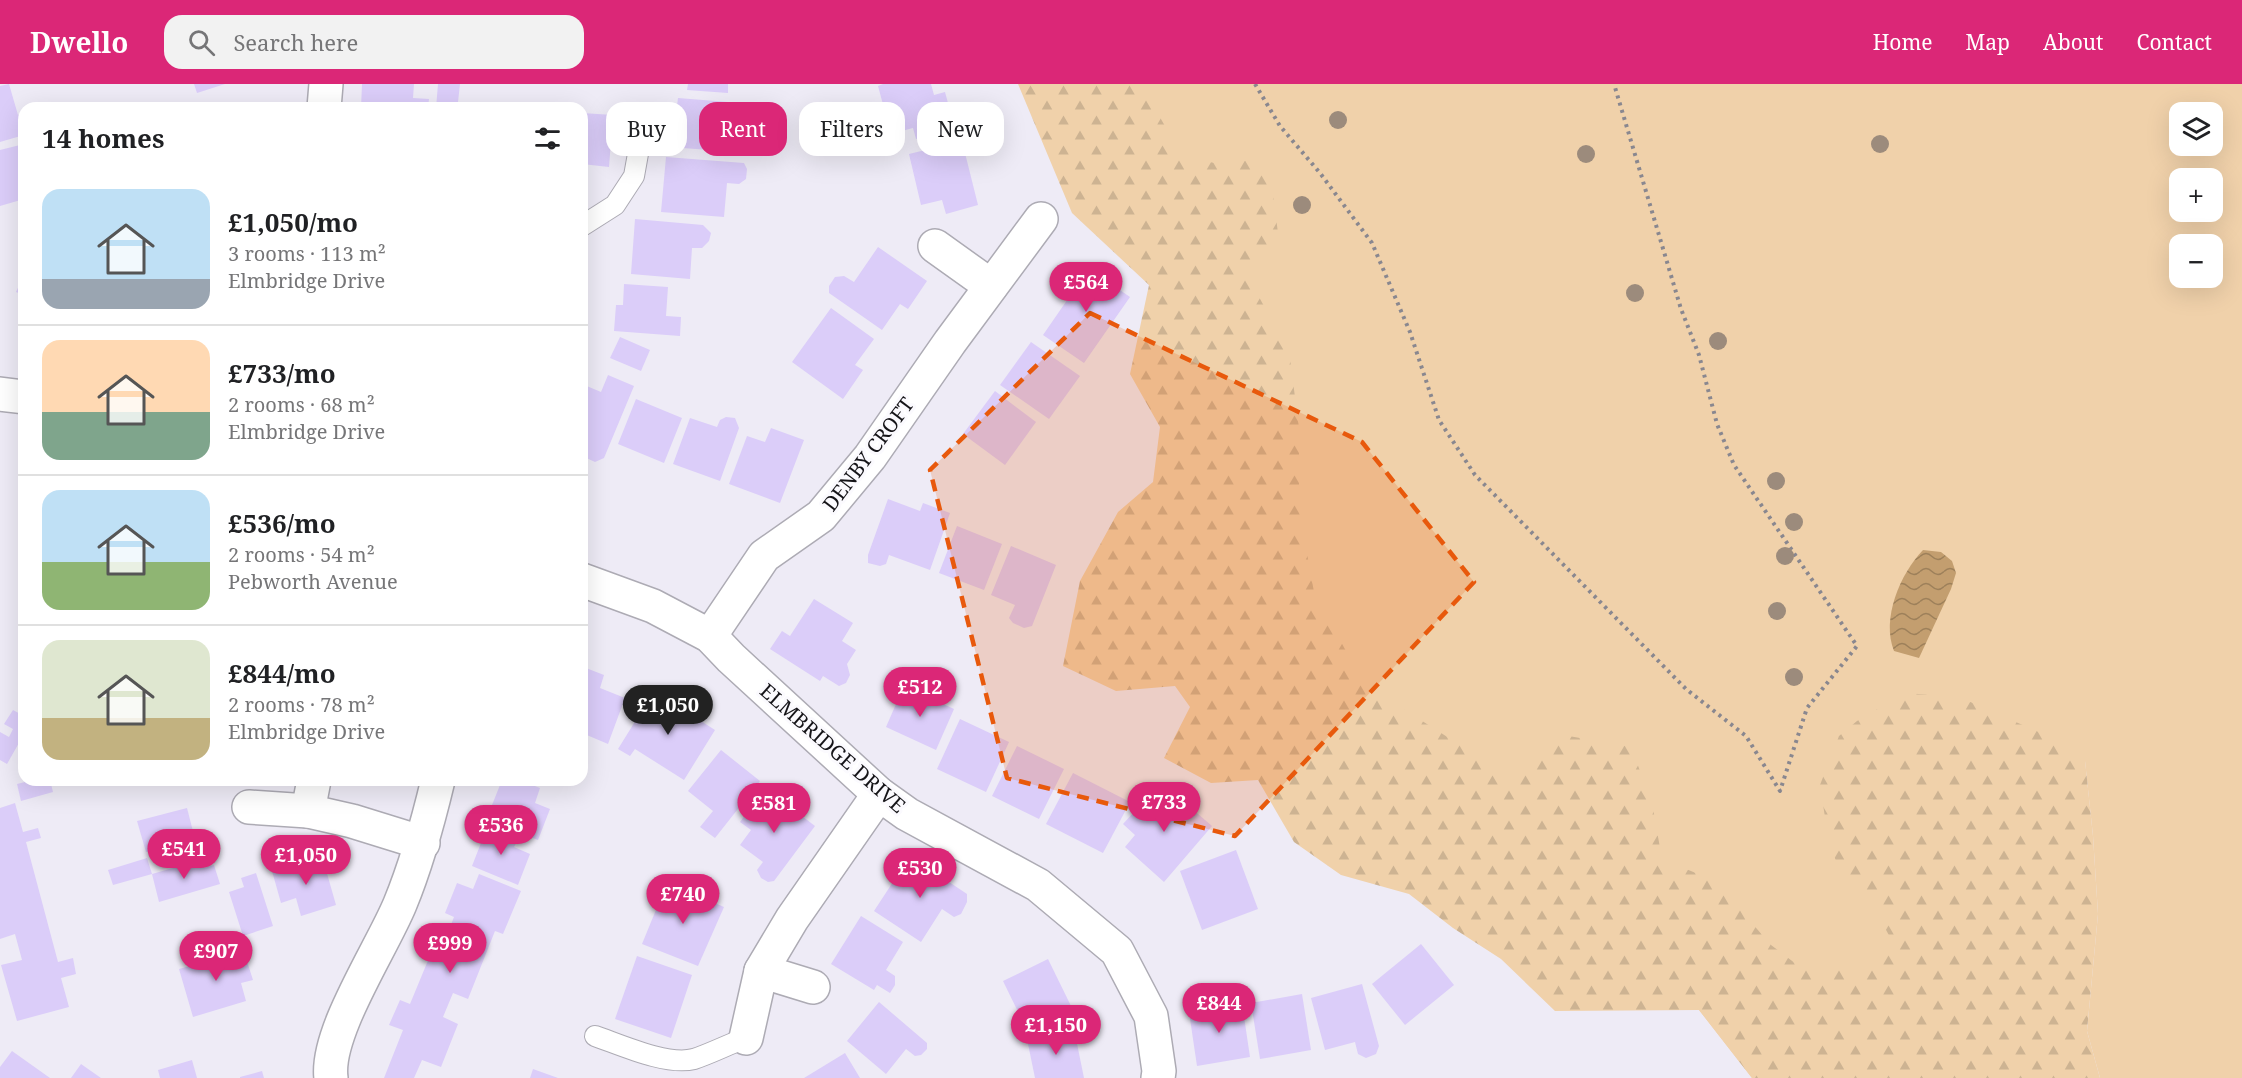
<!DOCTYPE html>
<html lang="en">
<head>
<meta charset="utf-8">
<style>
	body { margin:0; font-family:"Noto Serif",serif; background:#f2f2f2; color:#202124; height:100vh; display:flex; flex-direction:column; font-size:22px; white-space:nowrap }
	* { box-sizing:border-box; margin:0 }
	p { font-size:20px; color:#757577 }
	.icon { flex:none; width:33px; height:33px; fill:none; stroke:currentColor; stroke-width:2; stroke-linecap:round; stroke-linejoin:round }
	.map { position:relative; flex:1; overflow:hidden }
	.drawer { position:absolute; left:18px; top:18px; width:570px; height:684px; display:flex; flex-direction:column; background:#fff; border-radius:18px; box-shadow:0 6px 24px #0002 }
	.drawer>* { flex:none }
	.guide { position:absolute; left:606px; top:18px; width:570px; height:54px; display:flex; gap:12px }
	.controls { position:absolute; left:2169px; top:18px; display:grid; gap:12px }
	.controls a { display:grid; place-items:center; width:54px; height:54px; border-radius:12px; background:#fff; box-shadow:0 6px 24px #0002; font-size:30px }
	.price { position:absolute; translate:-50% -51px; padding:0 14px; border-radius:21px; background:#db2777; color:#fff; font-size:20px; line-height:39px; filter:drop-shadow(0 2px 3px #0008) }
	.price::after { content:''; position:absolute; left:50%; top:36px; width:18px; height:14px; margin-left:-9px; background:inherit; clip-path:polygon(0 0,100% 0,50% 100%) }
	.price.selected { background:#222; color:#fff }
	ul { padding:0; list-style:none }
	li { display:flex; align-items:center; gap:18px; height:150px; padding:0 24px }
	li+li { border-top:2px solid #e0e0e0 }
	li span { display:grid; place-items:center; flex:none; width:168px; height:120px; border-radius:18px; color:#555 }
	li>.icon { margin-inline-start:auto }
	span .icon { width:72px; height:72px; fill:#fffc; stroke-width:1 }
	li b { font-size:26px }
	h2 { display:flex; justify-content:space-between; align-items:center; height:72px; padding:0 24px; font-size:26px }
	.tag { padding:0 21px; border-radius:18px; background:#fff; box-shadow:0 6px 24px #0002; font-size:21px; line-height:54px }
	.tag.selected { background:#db2777; color:#fff }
	header { display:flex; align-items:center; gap:36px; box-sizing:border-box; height:84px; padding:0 30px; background:#db2777; color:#fff }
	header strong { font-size:28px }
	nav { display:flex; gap:33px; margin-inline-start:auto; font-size:21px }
	.search { width:420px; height:54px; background:#f2f2f2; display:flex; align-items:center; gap:15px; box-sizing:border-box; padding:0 21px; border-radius:18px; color:#757577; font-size:22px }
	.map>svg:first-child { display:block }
</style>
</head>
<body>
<header>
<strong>Dwello</strong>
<div class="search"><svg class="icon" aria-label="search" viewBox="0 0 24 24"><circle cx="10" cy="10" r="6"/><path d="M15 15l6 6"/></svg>Search here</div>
<nav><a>Home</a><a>Map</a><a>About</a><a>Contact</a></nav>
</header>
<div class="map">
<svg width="2242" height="994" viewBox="0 0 2242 994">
	<defs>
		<pattern id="forest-firs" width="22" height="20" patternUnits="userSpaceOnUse" patternTransform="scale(1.5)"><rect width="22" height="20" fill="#f0d1aa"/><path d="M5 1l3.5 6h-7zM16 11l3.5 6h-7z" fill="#cdb392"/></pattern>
		<pattern id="water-waves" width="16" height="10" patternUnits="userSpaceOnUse" patternTransform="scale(1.5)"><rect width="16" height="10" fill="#c39e6f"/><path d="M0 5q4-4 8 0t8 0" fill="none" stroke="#9d805a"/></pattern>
	</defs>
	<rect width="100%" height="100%" fill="#eeebf6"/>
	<path fill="#f0d1aa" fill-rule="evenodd" d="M1084,0h1158v994h-142l-13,-47 11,-117 -5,-78 -8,-75 -177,187 -156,130 -53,-68 -321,-269zM2180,28h32v34h-32zM2180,94h32v34h-32zM2180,160h32v34h-32z"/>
	<polygon fill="url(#forest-firs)" points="1018,0 1144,0 1153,21 1182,72 1219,80 1268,74 1278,149 1249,195 1289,267 1299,344 1299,426 1314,508 1360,593 1408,628 1493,682 1517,692 1563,651 1631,663 1652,719 1662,775 1715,797 1771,861 1800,883 1875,882 1893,859 1876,827 1838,782 1829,759 1820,701 1839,652 1857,637 1905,609 1959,613 2059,657 2085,676 2093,752 2098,830 2087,947 2100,994 1752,994 1699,926 1555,927 1501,875 1453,844 1409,810 1341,791 1294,758 1258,696 1211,699 1164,674 1190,623 1175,602 1116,607 1063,582 1080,497 1118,428 1153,398 1160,343 1130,290 1149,201 1072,129"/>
	<path fill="url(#water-waves)" d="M1923,466l18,2 11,9 4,12 -5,16 -32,69 -25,-7c-13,-32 6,-77 29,-101z"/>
	<g fill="#dbcdf9">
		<polygon points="9,0 18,31 23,29 24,51 0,58 0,2"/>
		<polygon points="194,0 225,0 197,9"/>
		<polygon points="362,0 414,0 413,14 429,15 428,24 361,24"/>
		<polygon points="438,0 460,0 458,18 488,20 487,24 436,24"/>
		<polygon points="688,0 728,0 728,9 687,6"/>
		<polygon points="883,0 931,0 934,11 945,8 955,45 916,55 913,44 891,50 878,2"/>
		<polygon points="678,14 728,18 724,67 682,64 684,40 675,39"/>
		<polygon points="582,29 613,31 609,83 582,80"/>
		<polygon points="962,57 978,121 946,130 942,116 921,121 909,70"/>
		<polygon points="24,60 24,115 0,122 0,66"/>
		<polygon points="666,73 744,79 747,85 746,95 739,100 727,99 724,133 661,128"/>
		<polygon points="635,135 703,141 711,149 709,157 702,164 692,164 690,195 631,190"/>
		<polygon points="878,163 927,197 908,225 900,220 882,246 829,209 829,202 835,193 844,192 854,198"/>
		<polygon points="1079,178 1130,213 1084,279 1043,251 1072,209 1062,202"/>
		<polygon points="24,191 24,211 16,208"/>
		<polygon points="624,200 668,203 666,232 681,233 680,252 614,247 616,221 623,221"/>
		<polygon points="831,224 874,255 855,281 863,286 843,315 792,278"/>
		<polygon points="620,253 650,266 641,287 610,274"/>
		<polygon points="1031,258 1080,292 1049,335 1000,301"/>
		<polygon points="608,291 634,302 604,374 595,378 582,372 582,300 601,308"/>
		<polygon points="995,307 1036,338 1005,381 963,350"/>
		<polygon points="636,315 682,334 664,379 618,360"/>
		<polygon points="726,333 735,334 739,344 720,397 673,380 690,334 717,343 720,336"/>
		<polygon points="771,344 804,356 780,419 729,400 747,352 765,358"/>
		<polygon points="888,415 920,427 923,419 950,429 930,486 889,471 886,480 880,482 868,479 868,471"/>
		<polygon points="957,442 1002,460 984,506 939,489"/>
		<polygon points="1011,462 1056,481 1032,542 1024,544 1013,539 1009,534 1015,521 991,511"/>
		<polygon points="814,515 853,539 842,557 856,566 847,580 850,591 846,599 839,602 823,592 820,597 770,565 782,547 790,552"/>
		<polygon points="586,584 604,591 600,604 625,614 608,660 582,649 582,594"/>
		<polygon points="904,602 954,625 936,666 886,643"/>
		<polygon points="654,607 715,646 684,696 635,665 630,672 618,665"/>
		<polygon points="13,626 24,632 24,650 7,680 0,676 0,648 9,653 13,645 4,640"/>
		<polygon points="960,635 1009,658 986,708 937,685"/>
		<polygon points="1017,662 1064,685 1039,735 992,712"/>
		<polygon points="721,666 760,697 715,754 700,743 713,727 688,707"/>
		<polygon points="1073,689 1130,718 1103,769 1046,740"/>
		<polygon points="33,696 50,696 53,708 21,717 17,700"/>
		<polygon points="502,696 519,696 540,704 535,719 550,725 538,756 486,736"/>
		<polygon points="1158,702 1188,728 1191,724 1212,742 1164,798 1125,763 1135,751 1123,740"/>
		<polygon points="765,704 815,742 774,797 768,798 761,794 757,786 763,778 740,761 751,746 740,738"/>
		<polygon points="15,719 23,748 38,744 41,754 26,758 58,878 73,874 76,890 61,894 69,923 17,937 1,881 22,876 15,850 0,855 0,724"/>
		<polygon points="187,724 195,755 146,768 137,737"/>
		<polygon points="488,741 519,754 514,763 530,770 518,801 472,782"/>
		<polygon points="1236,766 1258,825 1202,846 1180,787"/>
		<polygon points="322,772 336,821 301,832 296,814 281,819 272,787"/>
		<polygon points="910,772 967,810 967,818 961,830 954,833 942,825 921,858 874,827"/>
		<polygon points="147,774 152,790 113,801 108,786"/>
		<polygon points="201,776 204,784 214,781 220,800 159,818 152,790"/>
		<polygon points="256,789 273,842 243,852 229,808 244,803 241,794"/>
		<polygon points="479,790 521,807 503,850 495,847 468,915 453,909 443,933 458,940 441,983 422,976 414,994 384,994 403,946 389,941 400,916 410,920 441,845 448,848 454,833 445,829 457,799 473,805"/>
		<polygon points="667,799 724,823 698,882 642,860"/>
		<polygon points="861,832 903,858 886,886 895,892 895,901 890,909 877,901 874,906 831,880"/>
		<polygon points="1421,860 1454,901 1405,941 1372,900"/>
		<polygon points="220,863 224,874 244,868 253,896 241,899 246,917 193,933 179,885 208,877 205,867"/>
		<polygon points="637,872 692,891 671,954 615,935"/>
		<polygon points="1048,875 1071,922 1026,944 1003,897"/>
		<polygon points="1362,900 1379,962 1376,970 1366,974 1358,970 1355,958 1325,966 1311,914"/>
		<polygon points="1302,910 1311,966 1260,975 1251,919"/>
		<polygon points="879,918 927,959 927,965 921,971 915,972 906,965 886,990 847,957"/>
		<polygon points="1242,919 1250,973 1197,982 1189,928"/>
		<polygon points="1074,945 1084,994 1035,994 1027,955"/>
		<polygon points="12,967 50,994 0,994 0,983"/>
		<polygon points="845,969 860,994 804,994"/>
		<polygon points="192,976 197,994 160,994 158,986"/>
		<polygon points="81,980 101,994 71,994"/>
		<polygon points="533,985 558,994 530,994"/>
		<polygon points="262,987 264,994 240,994 240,993"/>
	</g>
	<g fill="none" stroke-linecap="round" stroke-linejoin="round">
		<g stroke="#adabb4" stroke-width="22">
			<g id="service">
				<polyline points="582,142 615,121 634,92 643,42"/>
				<path d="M595,952c26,9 72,30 99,23 18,-6 35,-15 52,-21"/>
			</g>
		</g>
		<g stroke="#adabb4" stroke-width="36">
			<g id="minor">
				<polyline points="324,24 326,0"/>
				<polyline points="935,162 991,202"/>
				<polyline points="0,310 24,313"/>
				<polyline points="582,496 653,522 710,552 731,574 879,710 907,730 1038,801 1117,867 1151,932 1159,987 1158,994"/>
				<polyline points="710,552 764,472 821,432 870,373 950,258 1041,135"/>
				<polyline points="249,723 308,727 352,737 423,759"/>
				<polyline points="308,727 314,696"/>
				<polyline points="761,887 813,903"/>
				<polyline points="746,954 761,887 792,835 879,710"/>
				<path d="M331,994c-6,-45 51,-130 69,-174 17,-41 28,-82 38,-124"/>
			</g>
		</g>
		<polyline stroke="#89878f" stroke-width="4" stroke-dasharray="3 4.5" stroke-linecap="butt" points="1255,0 1280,42 1320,89 1372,159 1410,248 1439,336 1475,391 1686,605 1746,652 1780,707 1807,624 1857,562 1734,381 1717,340 1699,271 1681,225 1614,0"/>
		<use href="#service" stroke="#fff" stroke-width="20"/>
		<use href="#minor" stroke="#fff" stroke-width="33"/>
	</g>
	<g fill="#9c8b7c">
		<circle cx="1338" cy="36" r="9"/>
		<circle cx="1880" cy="60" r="9"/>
		<circle cx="1586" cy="70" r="9"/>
		<circle cx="1302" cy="121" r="9"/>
		<circle cx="1635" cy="209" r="9"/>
		<circle cx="1718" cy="257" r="9"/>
		<circle cx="1776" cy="397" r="9"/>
		<circle cx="1794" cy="438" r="9"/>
		<circle cx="1785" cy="472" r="9"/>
		<circle cx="1777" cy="527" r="9"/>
		<circle cx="1794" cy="593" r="9"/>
	</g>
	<path fill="#e8590c" fill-opacity="0.2" stroke="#e8590c" stroke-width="4.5" stroke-dasharray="12 8" stroke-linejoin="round" d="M1090,229l272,129 112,140 -239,254 -228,-58 -77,-308z"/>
	<g text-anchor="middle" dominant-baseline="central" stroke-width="6" stroke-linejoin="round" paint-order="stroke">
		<g font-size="20" fill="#151418" stroke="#fbfafe">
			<text transform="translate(868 370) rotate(-53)">DENBY CROFT</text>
			<text transform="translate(833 664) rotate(41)">ELMBRIDGE DRIVE</text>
		</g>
	</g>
</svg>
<div class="controls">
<a><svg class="icon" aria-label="layers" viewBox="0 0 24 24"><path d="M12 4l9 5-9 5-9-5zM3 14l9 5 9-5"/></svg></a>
<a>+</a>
<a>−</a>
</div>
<b class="price" style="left:1086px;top:229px">£564</b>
<b class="price" style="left:920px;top:634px">£512</b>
<b class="price selected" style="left:668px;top:652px">£1,050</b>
<b class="price" style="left:1164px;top:749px">£733</b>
<b class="price" style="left:774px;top:750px">£581</b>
<b class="price" style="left:501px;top:772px">£536</b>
<b class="price" style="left:184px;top:796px">£541</b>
<b class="price" style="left:306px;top:802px">£1,050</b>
<b class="price" style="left:920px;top:815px">£530</b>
<b class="price" style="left:683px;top:841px">£740</b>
<b class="price" style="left:450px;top:890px">£999</b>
<b class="price" style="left:216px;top:898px">£907</b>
<b class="price" style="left:1219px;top:950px">£844</b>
<b class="price" style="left:1056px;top:972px">£1,150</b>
<div class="guide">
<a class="tag">Buy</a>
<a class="tag selected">Rent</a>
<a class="tag">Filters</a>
<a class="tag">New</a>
</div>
<section class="drawer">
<h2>14 homes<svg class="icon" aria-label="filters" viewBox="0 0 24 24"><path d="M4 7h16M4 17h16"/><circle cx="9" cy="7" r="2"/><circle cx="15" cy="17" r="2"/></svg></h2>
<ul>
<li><span style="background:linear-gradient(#bfe0f5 75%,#9aa5b1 0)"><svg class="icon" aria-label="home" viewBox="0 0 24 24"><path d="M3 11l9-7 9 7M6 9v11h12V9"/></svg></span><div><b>£1,050/mo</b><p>3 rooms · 113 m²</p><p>Elmbridge Drive</p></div></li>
<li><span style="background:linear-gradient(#ffd9b3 60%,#7fa58c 0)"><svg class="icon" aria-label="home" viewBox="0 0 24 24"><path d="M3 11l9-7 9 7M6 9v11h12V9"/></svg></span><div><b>£733/mo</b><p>2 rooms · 68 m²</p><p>Elmbridge Drive</p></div></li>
<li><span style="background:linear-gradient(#bfe0f5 60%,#8fb573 0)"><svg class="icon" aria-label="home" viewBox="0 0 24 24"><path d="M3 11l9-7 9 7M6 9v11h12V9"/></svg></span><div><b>£536/mo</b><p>2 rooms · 54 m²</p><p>Pebworth Avenue</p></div></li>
<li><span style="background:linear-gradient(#dfe7d0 65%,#c2b280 0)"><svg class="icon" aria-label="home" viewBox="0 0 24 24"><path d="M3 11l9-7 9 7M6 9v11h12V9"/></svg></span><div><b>£844/mo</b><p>2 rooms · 78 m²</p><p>Elmbridge Drive</p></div></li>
</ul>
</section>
</div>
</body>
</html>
